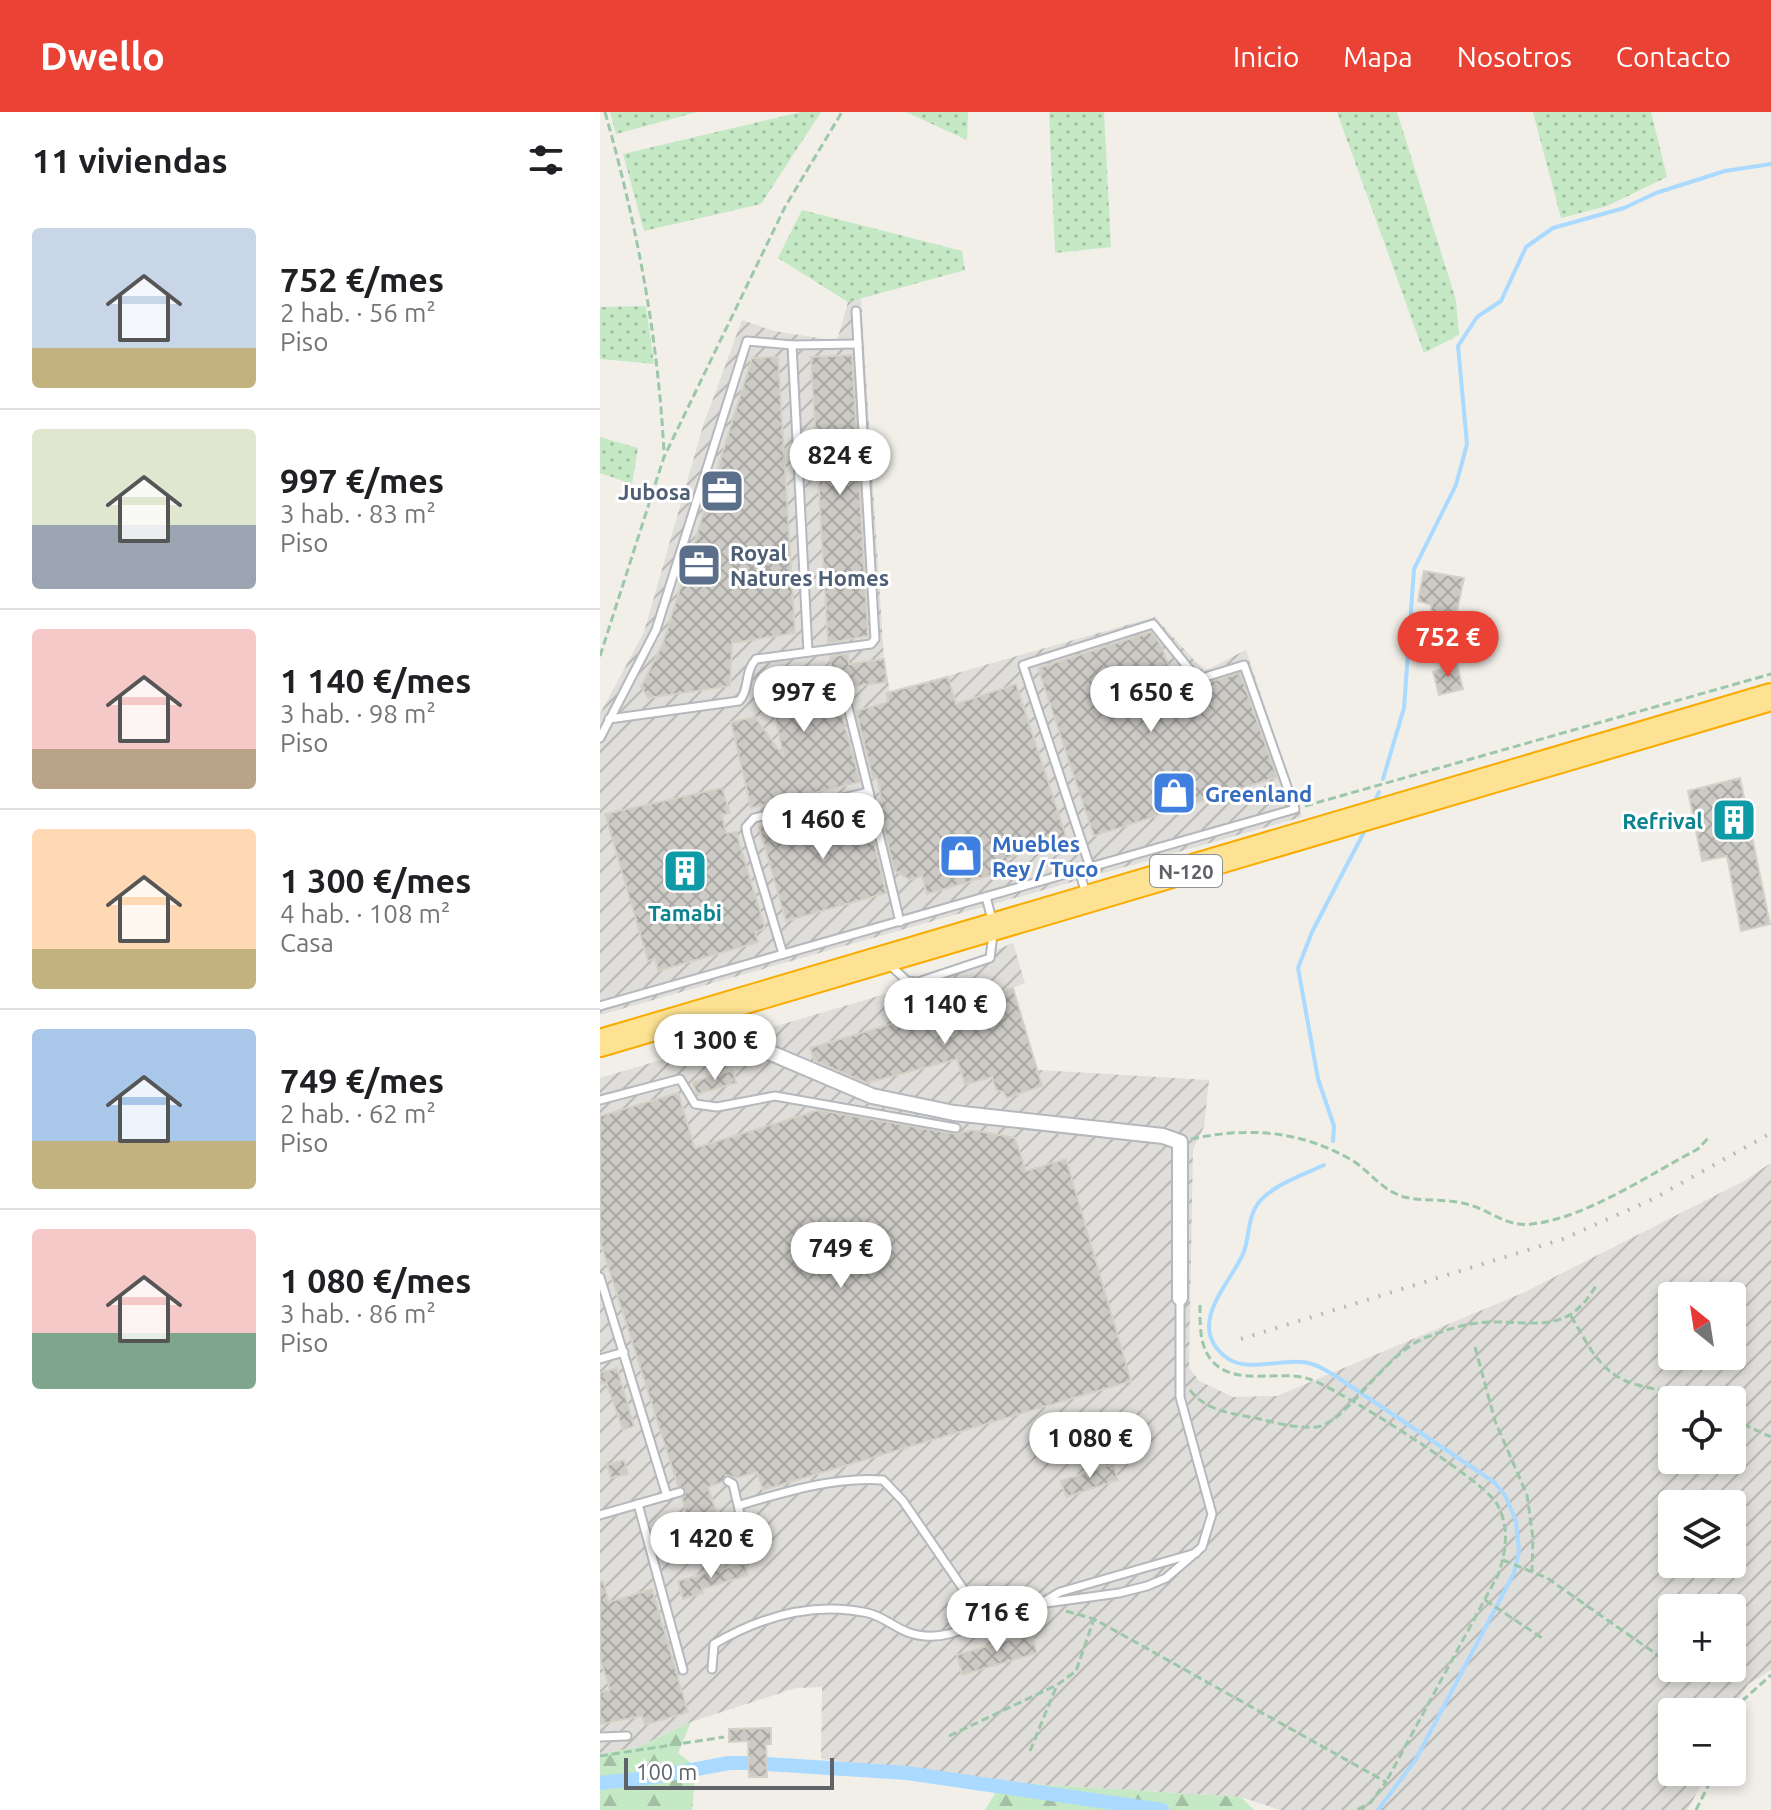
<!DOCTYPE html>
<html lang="es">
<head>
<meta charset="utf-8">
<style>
	body { margin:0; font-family:Ubuntu,sans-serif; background:#f2f2f2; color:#202124; height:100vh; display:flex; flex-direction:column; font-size:30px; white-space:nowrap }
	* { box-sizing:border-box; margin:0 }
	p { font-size:26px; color:#757577 }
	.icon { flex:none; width:44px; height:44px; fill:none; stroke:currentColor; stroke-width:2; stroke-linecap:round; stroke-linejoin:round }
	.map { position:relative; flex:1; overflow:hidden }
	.sheet { display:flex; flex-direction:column; background:#fff; width:600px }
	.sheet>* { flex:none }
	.needle { width:52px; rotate:330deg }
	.buttons { position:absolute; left:1058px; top:1170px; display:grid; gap:16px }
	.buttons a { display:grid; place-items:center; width:88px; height:88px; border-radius:8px; background:#fff; box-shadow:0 4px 12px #0003; font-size:40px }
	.scale { position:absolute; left:24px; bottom:20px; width:210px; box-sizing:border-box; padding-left:8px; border:4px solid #5f6368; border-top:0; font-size:22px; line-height:28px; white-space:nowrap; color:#5f6368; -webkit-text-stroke:6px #fff; paint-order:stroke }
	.price { position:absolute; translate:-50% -68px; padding:0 18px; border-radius:28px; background:#fff; color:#222; font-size:26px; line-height:52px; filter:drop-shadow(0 2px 4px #0008) }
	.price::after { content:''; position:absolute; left:50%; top:48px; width:24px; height:18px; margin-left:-12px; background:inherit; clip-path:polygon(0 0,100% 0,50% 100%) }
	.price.on { background:#ea4335; color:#fff }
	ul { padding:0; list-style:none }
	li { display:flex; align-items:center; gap:24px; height:200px; padding:0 32px }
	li+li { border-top:2px solid #e0e0e0 }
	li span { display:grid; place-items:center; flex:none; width:224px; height:160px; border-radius:8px; color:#555 }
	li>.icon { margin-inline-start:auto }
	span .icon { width:96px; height:96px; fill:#fffc; stroke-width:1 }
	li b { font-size:34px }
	h2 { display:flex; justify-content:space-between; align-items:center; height:96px; padding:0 32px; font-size:34px }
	header { display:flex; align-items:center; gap:48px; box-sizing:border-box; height:112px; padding:0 40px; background:#ea4335; color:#fff }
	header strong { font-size:38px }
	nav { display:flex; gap:44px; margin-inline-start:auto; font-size:28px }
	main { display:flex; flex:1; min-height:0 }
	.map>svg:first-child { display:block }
</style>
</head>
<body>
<header>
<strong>Dwello</strong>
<nav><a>Inicio</a><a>Mapa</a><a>Nosotros</a><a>Contacto</a></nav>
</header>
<main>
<section class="sheet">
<h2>11 viviendas<svg class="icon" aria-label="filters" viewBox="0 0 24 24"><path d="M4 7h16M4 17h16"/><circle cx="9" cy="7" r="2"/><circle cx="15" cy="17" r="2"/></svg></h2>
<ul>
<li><span style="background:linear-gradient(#c9d6e8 75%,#c2b280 0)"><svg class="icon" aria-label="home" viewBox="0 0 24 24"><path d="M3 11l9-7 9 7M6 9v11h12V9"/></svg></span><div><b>752 €/mes</b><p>2 hab. · 56 m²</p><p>Piso</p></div></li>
<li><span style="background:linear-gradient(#dfe7d0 60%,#9aa5b1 0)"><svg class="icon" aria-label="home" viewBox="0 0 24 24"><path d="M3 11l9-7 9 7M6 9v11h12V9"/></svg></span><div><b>997 €/mes</b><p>3 hab. · 83 m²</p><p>Piso</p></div></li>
<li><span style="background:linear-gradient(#f6c9c9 75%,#b9a48a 0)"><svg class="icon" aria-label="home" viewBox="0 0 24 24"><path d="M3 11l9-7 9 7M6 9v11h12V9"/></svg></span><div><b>1 140 €/mes</b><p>3 hab. · 98 m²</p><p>Piso</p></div></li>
<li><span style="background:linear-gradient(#ffd9b3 75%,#c2b280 0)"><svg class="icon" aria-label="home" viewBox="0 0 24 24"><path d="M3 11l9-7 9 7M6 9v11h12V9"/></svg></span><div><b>1 300 €/mes</b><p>4 hab. · 108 m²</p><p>Casa</p></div></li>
<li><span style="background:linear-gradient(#a9c7e8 70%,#c2b280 0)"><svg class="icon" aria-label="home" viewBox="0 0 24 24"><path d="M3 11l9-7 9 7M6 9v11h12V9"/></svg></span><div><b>749 €/mes</b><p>2 hab. · 62 m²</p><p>Piso</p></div></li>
<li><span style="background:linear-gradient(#f6c9c9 65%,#7fa58c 0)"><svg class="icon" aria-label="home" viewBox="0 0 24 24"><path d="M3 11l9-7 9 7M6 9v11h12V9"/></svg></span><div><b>1 080 €/mes</b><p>3 hab. · 86 m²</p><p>Piso</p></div></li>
</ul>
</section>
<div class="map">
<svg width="1171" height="1698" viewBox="0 0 1171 1698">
	<defs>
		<pattern id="industrial-furrows" width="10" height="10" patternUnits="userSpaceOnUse" patternTransform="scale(2)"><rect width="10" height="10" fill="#e0deda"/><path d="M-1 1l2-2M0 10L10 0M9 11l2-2" fill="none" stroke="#b9b8b5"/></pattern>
		<pattern id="forest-firs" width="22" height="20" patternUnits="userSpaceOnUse" patternTransform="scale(2)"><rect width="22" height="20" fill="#c5e8c5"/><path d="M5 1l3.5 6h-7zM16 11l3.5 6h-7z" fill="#a3c0a4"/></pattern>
		<pattern id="garden-dots" width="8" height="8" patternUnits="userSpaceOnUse" patternTransform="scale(2)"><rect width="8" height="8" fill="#c5e8c5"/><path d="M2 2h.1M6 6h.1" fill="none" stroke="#a3c0a4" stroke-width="1.8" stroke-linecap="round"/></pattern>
		<pattern id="building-cross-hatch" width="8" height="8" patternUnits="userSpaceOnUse" patternTransform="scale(2)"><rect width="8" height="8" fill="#cccac5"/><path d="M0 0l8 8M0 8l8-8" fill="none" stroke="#a9a8a4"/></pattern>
	</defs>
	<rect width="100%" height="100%" fill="#f1efe8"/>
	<g fill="url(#industrial-furrows)" fill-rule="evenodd">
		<polygon points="261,186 284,547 290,580 555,505 604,559 646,538 702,705 0,903 0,602 44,520 103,314 142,208 174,219 237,229 248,190"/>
		<path d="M413,831l12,40 -12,5 25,82 171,10 -5,47 -11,22 -4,218 10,14 34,16 44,-1 248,-104 219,-111 27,-18v507l-23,14 -18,28h-58v60h37l-22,38h-407l-39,-13 -239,-15 -181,-23 1,-72 -26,1 -105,34 -53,25 -38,7v-676l299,-88zM1072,1184h60v60h-60zM1072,1288h60v60h-60zM1072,1392h60v60h-60zM1072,1496h60v60h-60z"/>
	</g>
	<g fill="url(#forest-firs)">
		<polygon points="91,1610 78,1641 96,1655 92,1698 0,1698 0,1642 38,1635"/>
		<polygon points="402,1670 641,1685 654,1698 385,1698"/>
	</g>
	<g fill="url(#garden-dots)">
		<polygon points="10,0 97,0 16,22"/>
		<polygon points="201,0 221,0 161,92 44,119 23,42"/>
		<polygon points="306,0 368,0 367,28"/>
		<polygon points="449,0 504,0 511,135 455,141"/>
		<polygon points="737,0 797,0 856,188 859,223 824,241"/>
		<polygon points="933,0 1051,0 1067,65 1007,94 961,106"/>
		<polygon points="202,98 362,139 365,158 248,190 178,146"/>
		<polygon points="46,194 54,252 0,247 0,195"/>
		<polygon points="0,325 38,336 32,372 0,361"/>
	</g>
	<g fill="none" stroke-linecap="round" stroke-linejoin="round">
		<g stroke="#aadaff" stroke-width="4">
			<polyline points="783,667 804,596 814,457 856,373 867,332 858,234 877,205 901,189 926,135 953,116 1024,96 1056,81 1125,59 1171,52"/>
			<polyline points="775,689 779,680"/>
			<polyline points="733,1029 734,1014 718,967 698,856 712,820 764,720"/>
			<path d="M724,1053c-21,10 -49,19 -64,36 -13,14 -10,37 -17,53 -13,30 -59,72 -16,104 22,16 59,-2 85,6 7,2 15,7 22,11l160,107 11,13 11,26 3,30 -5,22 -98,186 -38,51"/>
		</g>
		<g stroke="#aadaff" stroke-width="14">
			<polyline points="167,1652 307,1661 562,1698"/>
			<polyline points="0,1671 55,1665 129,1651 149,1651"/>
		</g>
	</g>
	<g fill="url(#building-cross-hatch)" stroke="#d6d1c6" stroke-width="2">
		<polygon points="252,243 268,524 228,531 211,245"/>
		<polygon points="178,245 195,521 132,531 130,574 48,586 41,575 63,531 152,246"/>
		<polygon points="824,459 864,466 850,531 825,525 832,493 818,489"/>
		<polygon points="551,520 561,533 578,579 640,561 677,665 494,724 438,556"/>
		<polygon points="248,542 249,552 284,547 287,570 235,577 260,670 151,696 131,610 155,605 184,645 172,592 175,591 171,562 231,554 230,544"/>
		<polygon points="856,549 863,577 839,583 833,560 842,557 841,552"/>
		<polygon points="348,565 356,592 416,572 467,727 407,746 409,758 327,782 322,764 310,768 294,758 278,690 282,690 277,666 273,667 256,599 288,590 286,581"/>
		<polygon points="1140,666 1170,812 1141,819 1127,744 1102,749 1088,679"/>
		<polygon points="122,676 130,701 122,703 126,721 136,720 165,816 155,820 158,830 58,859 55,847 48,849 5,702"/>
		<polygon points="265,693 286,781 186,809 159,715"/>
		<polygon points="413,876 442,974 407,986 404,980 396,978 392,965 365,973 357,947 267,971 215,949 210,936"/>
		<polygon points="133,958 136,971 97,982 92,970"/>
		<polygon points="78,981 95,1036 219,998 355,1022 372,1018 415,1026 426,1059 466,1047 531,1269 163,1378 157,1360 136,1366 126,1363 122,1370 108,1375 118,1405 103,1410 109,1429 75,1440 66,1409 86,1402 82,1386 86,1379 78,1374 0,1129 0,1004"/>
		<polygon points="17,1256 34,1314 23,1318 6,1270 0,1272 0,1261"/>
		<polygon points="24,1348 28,1362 11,1366 7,1353"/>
		<polygon points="513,1352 518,1368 466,1385 461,1369"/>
		<polygon points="145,1451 148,1463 102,1477 103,1481 83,1487 78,1469"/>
		<polygon points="3,1469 9,1490 52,1477 88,1600 45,1613 42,1604 0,1612 0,1581 10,1578 0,1546 0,1470"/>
		<polygon points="431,1521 437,1541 362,1563 357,1543"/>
		<polygon points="171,1616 171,1632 166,1632 167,1665 149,1665 148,1629 129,1630 129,1617"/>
	</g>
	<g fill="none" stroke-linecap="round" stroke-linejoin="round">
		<g stroke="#b5b8bc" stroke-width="11">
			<g id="lane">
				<polyline points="192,233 208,540"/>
				<polyline points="246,587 269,680"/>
				<path d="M9,607l130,-18c11,-11 5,-29 17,-42l115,-15 4,-5 -19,-328"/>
				<polyline points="0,626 56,518 147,229 192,233 258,232"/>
				<polyline points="479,758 486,782"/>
				<polyline points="183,842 147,722 146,715 154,706 269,680 300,810"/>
				<polyline points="289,852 307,869 318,870 390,846 394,815 386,785"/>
				<polyline points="0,894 695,697 644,553 602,566 594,563 553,512 423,553 490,755"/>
				<polyline points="0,988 80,967 95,992 117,995 175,984 356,1016"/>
				<polyline points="0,1165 67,1384"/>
				<polyline points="0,1247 24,1240"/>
				<polyline points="38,1392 83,1558"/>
				<path d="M140,1393c44,-13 97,-29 143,-25l20,21 76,111 14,6 46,-14 80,-11 28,-7 19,-8 36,-31 10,-33 -32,-117v-98"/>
				<polyline points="0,1403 80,1380"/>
				<polyline points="121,1427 140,1402 133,1372 128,1369"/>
				<polyline points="445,1489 460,1480 596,1441"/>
				<path d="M112,1557l2,-25c48,-28 99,-43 154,-31 14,3 26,14 39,19 30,11 56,-1 82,-16"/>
				<polyline points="0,1625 27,1624"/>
			</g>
		</g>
		<g stroke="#b5b8bc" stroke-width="18">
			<polyline id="street" points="110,900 131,924 272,984 354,1001 563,1024 580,1030 580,1186"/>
		</g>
		<g stroke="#f9ab00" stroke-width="30">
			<polyline id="highway" points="0,931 1171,585"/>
		</g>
		<g stroke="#9cc7a9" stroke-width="3" stroke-dasharray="8 4" stroke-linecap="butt">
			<path d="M5,0c32,113 53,224 59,341"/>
			<polyline points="0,544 64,345 185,95 242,0"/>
			<polyline points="705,694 1171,562"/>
			<path d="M591,1027c57,-12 107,-9 159,20 19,11 31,31 54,38 21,5 44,1 66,8 23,7 36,22 62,19 54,-6 118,-50 166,-75l12,-13"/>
			<path d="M600,1193c0,20 -1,43 14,58 25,24 66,6 95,16 29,9 175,101 188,125 13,23 9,48 1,71l-112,207"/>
			<path d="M971,1204c18,30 30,60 67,69 20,6 33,5 54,15"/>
			<polyline points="875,1235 895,1309 927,1383 933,1426 932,1460"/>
			<path d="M590,1278c14,19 38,23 60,27 21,4 45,12 66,10 29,-2 69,-75 111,-90 22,-8 42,-15 66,-15 48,0 76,11 104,-38"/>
			<polyline points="1132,1307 1171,1325"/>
			<polyline points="903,1448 947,1466 1072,1553"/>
			<polyline points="885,1488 945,1528"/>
			<polyline points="466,1499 494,1507 786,1670 771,1690 757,1698"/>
			<polyline points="1077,1556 1089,1564"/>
			<polyline points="1132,1611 1141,1590 1171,1563"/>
			<polyline points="349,1624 457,1573 476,1559 494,1507"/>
			<polyline points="430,1639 457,1573"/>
			<polyline points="0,1644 124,1625"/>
			<polyline points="1096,1698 1115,1660"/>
		</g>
		<use href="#lane" stroke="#fff" stroke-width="7"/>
		<use href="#street" stroke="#fff" stroke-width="14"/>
		<use href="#highway" stroke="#fde293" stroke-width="26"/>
		<polyline stroke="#b6b7b8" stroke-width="4" stroke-dasharray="2 10" stroke-linecap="butt" points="641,1227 963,1127 1053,1087 1171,1021"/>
	</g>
	<defs>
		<g id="office-square" transform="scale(2.3)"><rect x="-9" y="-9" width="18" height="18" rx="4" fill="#5c6f8a" stroke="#fff"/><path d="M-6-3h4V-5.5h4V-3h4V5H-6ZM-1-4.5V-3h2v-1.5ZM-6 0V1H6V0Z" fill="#fff"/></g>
		<g id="shop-square" transform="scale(2.3)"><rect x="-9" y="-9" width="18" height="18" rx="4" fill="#3f7fe0" stroke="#fff"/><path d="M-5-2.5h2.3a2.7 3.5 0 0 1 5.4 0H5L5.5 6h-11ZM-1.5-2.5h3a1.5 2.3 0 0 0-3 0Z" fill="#fff"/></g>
		<g id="building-square" transform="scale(2.3)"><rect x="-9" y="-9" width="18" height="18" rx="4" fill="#0f9aa8" stroke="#fff"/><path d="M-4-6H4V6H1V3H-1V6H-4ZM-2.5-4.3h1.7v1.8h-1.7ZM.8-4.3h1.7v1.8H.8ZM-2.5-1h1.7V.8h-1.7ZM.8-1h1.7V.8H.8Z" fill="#fff"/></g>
	</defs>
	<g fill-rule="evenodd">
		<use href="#office-square" x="122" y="379"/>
		<use href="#office-square" x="99" y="453"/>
		<use href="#shop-square" x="574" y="681"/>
		<use href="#building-square" x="1134" y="708"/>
		<use href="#shop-square" x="361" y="744"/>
		<use href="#building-square" x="85" y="759"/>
	</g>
	<g text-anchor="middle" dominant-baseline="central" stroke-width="6" stroke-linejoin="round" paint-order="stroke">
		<rect fill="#fff" stroke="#8f9295" stroke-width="2" x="550" y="743" width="72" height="32" rx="6"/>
		<g font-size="20" font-weight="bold" fill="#5f6368">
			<text x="586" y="759">N-120</text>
		</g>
		<g font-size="22" font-weight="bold" fill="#4e5e75" stroke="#fff" text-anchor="end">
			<text x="91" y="379">Jubosa</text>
			<text x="130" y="440" text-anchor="start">Royal<tspan x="130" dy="25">Natures Homes</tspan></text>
		</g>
		<g font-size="22" font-weight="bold" fill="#366cbe" stroke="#fff" text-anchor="start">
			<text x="605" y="681">Greenland</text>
			<text x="392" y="731">Muebles<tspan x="392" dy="25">Rey / Tuco</tspan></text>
		</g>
		<g font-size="22" font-weight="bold" fill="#0d838f" stroke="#fff" text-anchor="end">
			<text x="1103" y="708">Refrival</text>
			<text x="85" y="800" text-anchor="middle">Tamabi</text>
		</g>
	</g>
</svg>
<div class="buttons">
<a><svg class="needle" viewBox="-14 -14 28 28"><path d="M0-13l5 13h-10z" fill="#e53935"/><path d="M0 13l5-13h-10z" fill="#757577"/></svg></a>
<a><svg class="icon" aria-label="locate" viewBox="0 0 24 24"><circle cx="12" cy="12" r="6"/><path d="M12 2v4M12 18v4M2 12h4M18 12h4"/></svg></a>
<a><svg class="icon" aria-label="layers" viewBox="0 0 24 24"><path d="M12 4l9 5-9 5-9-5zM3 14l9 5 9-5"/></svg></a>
<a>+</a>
<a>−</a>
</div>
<div class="scale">100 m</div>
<b class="price" style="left:240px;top:385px">824 €</b>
<b class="price on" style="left:848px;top:567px">752 €</b>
<b class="price" style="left:204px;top:622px">997 €</b>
<b class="price" style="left:551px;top:622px">1 650 €</b>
<b class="price" style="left:223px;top:749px">1 460 €</b>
<b class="price" style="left:345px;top:934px">1 140 €</b>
<b class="price" style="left:115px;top:970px">1 300 €</b>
<b class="price" style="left:241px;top:1178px">749 €</b>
<b class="price" style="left:490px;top:1368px">1 080 €</b>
<b class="price" style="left:111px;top:1468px">1 420 €</b>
<b class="price" style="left:397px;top:1542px">716 €</b>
</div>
</main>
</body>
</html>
